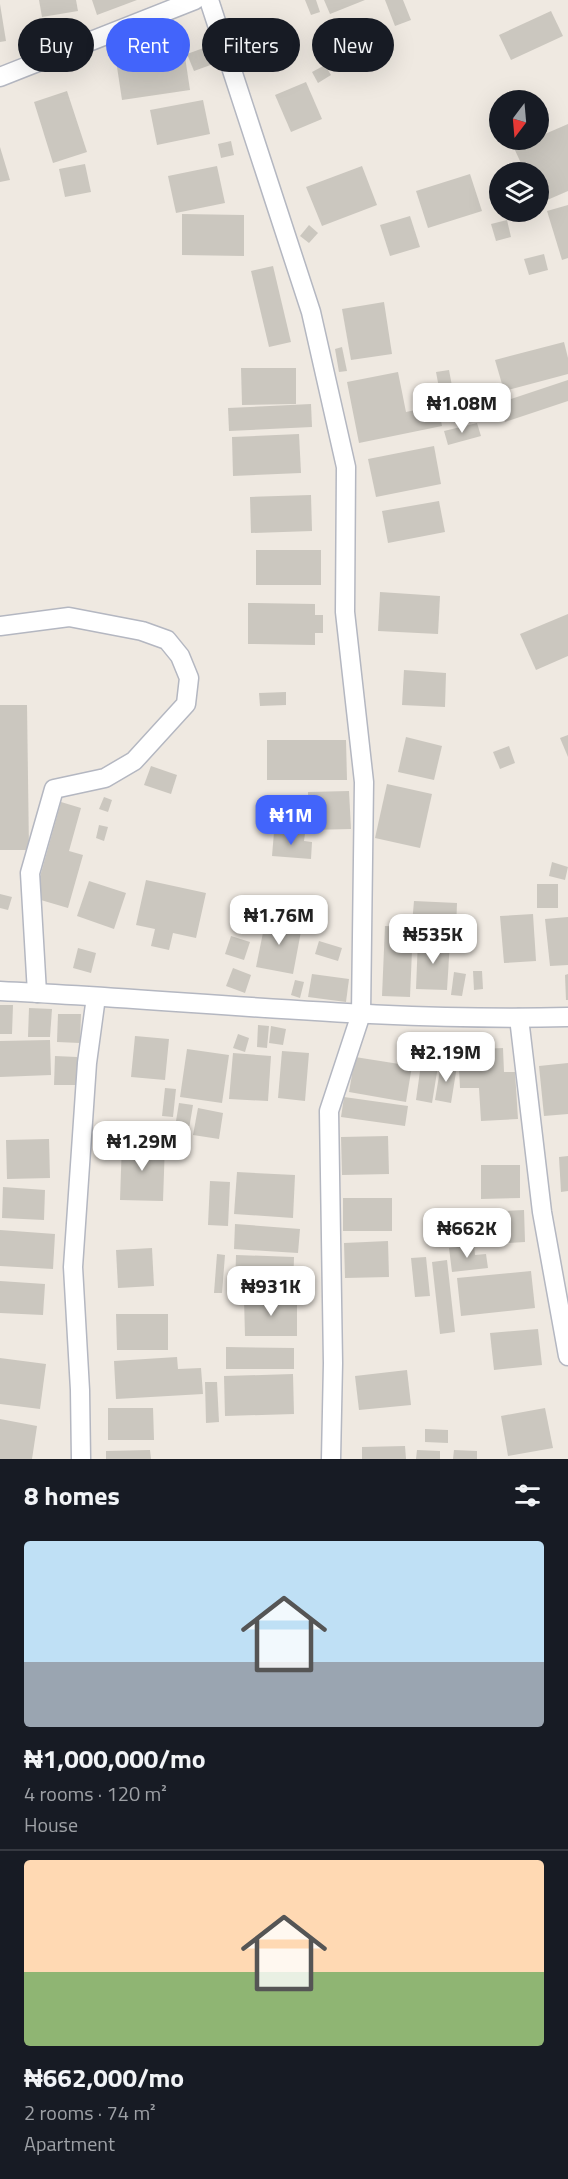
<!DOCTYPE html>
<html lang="en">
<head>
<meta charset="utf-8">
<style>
	body { margin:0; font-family:"Titillium Web",sans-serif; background:#242831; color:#f1f3f6; height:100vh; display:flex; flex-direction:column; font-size:22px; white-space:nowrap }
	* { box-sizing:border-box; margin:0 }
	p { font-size:20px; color:#9ea1a6 }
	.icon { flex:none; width:33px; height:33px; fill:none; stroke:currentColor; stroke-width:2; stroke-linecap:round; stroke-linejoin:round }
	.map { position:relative; height:1459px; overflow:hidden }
	.panel { display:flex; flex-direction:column; background:#171b24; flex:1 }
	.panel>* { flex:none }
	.hud { position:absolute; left:18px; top:18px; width:532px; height:54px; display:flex; gap:12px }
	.needle { width:39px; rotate:196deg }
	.tools { position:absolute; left:489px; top:90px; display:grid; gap:12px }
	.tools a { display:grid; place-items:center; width:60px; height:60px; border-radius:50%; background:#171b24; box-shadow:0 6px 24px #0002; font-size:30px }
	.price { position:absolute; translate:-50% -51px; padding:0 14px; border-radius:12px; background:#fff; color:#222; font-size:20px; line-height:39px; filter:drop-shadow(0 2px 3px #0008) }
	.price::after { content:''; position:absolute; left:50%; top:36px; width:18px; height:14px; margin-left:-9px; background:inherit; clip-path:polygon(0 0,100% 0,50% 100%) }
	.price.on { background:#4264fb; color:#fff }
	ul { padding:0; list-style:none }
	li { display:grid; align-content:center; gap:12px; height:318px; padding:0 24px }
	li+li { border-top:2px solid #363941 }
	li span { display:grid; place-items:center; height:186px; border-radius:6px; color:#555 }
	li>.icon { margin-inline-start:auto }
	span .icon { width:108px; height:108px; fill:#fffc; stroke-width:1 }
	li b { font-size:26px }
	h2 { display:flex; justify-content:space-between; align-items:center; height:72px; padding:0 24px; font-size:26px }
	.chip { padding:0 21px; border-radius:27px; background:#171b24; box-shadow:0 6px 24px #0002; font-size:21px; line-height:54px }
	.chip.on { background:#4264fb; color:#fff }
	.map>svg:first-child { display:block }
</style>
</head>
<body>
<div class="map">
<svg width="568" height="1459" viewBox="0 0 568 1459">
	<rect width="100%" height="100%" fill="#efe9e1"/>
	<g fill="#cbc7bf">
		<polygon points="39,0 76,0 78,11 42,17"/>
		<polygon points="92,0 137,0 97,15"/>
		<polygon points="305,0 316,0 320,12 311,15"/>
		<polygon points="324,0 365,0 330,14"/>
		<polygon points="385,0 403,0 411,20 395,26"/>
		<polygon points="0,4 6,41 0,42"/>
		<polygon points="551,11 563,36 511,60 499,35"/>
		<polygon points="182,37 190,90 122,100 114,47"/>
		<polygon points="209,46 216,63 194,71 187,54"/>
		<polygon points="325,65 331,75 318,83 312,72"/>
		<polygon points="306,82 322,119 291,132 275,95"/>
		<polygon points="67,91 87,152 53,163 34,102"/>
		<polygon points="203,100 210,134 157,145 150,110"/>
		<polygon points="568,124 568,191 538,204 538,172 525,172 514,148 533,140 538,140 538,137"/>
		<polygon points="231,141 234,155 221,158 218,144"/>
		<polygon points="0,147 10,180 0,182"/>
		<polygon points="85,164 91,192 65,197 59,169"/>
		<polygon points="217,166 225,203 176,213 168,176"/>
		<polygon points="362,166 377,205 322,226 306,187"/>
		<polygon points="470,174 482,211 428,228 416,191"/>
		<polygon points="568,205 568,258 562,260 547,211"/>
		<polygon points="182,214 244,215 244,256 182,255"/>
		<polygon points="410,216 420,247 390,256 380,225"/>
		<polygon points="507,220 511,237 496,241 491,224"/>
		<polygon points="309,225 318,233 309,243 300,236"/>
		<polygon points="544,254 548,270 529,275 524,259"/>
		<polygon points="273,266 291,342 269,347 251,271"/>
		<polygon points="384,302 392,354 351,360 342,309"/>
		<polygon points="564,342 568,358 568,374 504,391 495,360"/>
		<polygon points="342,347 347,371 339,372 335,349"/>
		<polygon points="241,368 296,368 296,404 242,405"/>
		<polygon points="449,370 452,386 439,388 436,372"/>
		<polygon points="398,372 406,412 438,405 442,426 359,443 347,382"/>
		<polygon points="568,380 568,401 505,422 499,403"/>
		<polygon points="311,404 312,427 229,431 228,408"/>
		<polygon points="477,423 481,436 448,445 444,431"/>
		<polygon points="299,434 301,473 233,476 232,437"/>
		<polygon points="434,446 441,484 376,497 368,459"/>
		<polygon points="311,495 312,531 251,533 250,497"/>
		<polygon points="439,501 445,532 388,543 382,511"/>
		<rect x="256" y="550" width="65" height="35"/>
		<polygon points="380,592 440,596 438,634 378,631"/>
		<polygon points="248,603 315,604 315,615 323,615 323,633 315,633 315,645 248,644"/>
		<polygon points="568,614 568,656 536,670 520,634"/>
		<polygon points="404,670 446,673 445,707 402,705"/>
		<polygon points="286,692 286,705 260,706 259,693"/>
		<polygon points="0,705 27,705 29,850 0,850"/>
		<polygon points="568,735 568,757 560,738"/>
		<polygon points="406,737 442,746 434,780 398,772"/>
		<polygon points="267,740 346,740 347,780 267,780"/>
		<polygon points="509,746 515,763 500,769 493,752"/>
		<polygon points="151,766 177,775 171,794 144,785"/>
		<polygon points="387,784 432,794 420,848 375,838"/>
		<polygon points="349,791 351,829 309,830 308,792"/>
		<polygon points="104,797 112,800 108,812 99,809"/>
		<polygon points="61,802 81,808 69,851 83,855 68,908 34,898"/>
		<polygon points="99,825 108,827 104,841 96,838"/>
		<polygon points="274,832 305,834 304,841 312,842 311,859 272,856"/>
		<polygon points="552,862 568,867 565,880 549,876"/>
		<polygon points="146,880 206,893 196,938 173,933 169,950 151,946 155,929 136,925"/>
		<polygon points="89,881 126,893 114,929 77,916"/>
		<rect x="537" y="884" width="21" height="24"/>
		<polygon points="0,894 12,897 8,910 0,908"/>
		<polygon points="414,901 457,903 456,931 445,930 445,935 434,934 435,925 412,924"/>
		<polygon points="533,914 536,961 504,963 500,916"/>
		<polygon points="568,917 568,965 550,966 545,919"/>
		<polygon points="266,918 302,926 293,974 256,967"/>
		<polygon points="385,926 413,927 410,997 382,996"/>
		<polygon points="231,936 250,942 244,960 225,954"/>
		<polygon points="418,939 450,941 447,990 416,989"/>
		<polygon points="319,941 342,948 338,961 315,954"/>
		<polygon points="78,948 96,953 91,973 73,968"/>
		<polygon points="233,968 251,975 245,993 226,986"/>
		<polygon points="473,971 482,971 483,989 474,990"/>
		<polygon points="454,972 466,974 462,996 451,995"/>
		<polygon points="312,974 349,979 346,1002 308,997"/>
		<polygon points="568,974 568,1000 566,1000 565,975"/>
		<polygon points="295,980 304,982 300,998 291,995"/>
		<polygon points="0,1005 13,1005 12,1034 0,1034"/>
		<polygon points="29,1008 52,1009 50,1037 28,1037"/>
		<polygon points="58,1014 81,1014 80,1043 57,1042"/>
		<polygon points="258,1025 269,1026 267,1048 257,1047"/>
		<polygon points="271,1026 286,1029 283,1045 269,1043"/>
		<polygon points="238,1034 249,1038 245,1052 233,1048"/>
		<polygon points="135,1036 169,1039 165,1080 131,1077"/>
		<polygon points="50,1040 51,1075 0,1077 0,1041"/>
		<polygon points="503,1048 504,1072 515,1072 518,1119 481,1121 479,1088 460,1088 458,1050"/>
		<polygon points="187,1049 229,1055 222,1103 180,1097"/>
		<polygon points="282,1051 309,1053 305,1101 278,1098"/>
		<polygon points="233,1053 271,1056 268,1101 229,1099"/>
		<polygon points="55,1056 77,1057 77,1085 54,1085"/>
		<polygon points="355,1057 412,1066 406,1102 349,1092"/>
		<polygon points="568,1063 568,1114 544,1116 539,1066"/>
		<polygon points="421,1064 438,1066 432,1103 416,1100"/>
		<polygon points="441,1064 457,1066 451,1103 435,1100"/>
		<polygon points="165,1088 176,1089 173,1117 162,1116"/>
		<polygon points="344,1097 408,1106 405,1126 341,1117"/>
		<polygon points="179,1103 193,1105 188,1135 174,1133"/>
		<polygon points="198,1108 223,1113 219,1139 193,1135"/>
		<polygon points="388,1136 389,1174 342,1175 341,1137"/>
		<polygon points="49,1139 50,1178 7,1179 6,1140"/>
		<polygon points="122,1142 165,1144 163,1201 120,1200"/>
		<polygon points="568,1156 568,1191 561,1192 559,1157"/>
		<polygon points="481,1165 520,1165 520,1198 481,1199"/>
		<polygon points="237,1172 295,1175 293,1218 234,1214"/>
		<polygon points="210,1181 230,1182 228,1226 208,1225"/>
		<polygon points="3,1187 45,1190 44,1220 2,1218"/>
		<rect x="343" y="1198" width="49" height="33"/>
		<polygon points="524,1210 525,1242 487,1244 485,1212"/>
		<polygon points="235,1224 300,1229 298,1253 234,1249"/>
		<polygon points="0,1230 55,1234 53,1269 0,1266"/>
		<polygon points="388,1241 389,1277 345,1278 344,1243"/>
		<polygon points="474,1245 475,1255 486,1254 488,1268 452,1272 449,1248"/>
		<polygon points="152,1248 154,1286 118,1288 116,1250"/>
		<polygon points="217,1254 225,1255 222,1293 214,1293"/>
		<polygon points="236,1255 294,1257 293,1290 235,1289"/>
		<polygon points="426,1257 430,1296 415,1297 411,1258"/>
		<polygon points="447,1260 455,1332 440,1334 432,1262"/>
		<polygon points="531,1271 535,1308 461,1316 457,1278"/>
		<polygon points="0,1281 45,1284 43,1315 0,1313"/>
		<polygon points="244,1298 297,1298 297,1336 245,1336"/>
		<polygon points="116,1314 168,1314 168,1350 117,1350"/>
		<polygon points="538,1329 542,1365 494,1370 490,1333"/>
		<polygon points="226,1347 294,1348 294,1369 226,1369"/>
		<polygon points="177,1357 178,1369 201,1368 203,1394 116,1399 114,1361"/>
		<polygon points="0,1358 46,1364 40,1409 0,1404"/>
		<polygon points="407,1370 411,1405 359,1410 355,1376"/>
		<polygon points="293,1374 294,1414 225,1416 224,1376"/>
		<polygon points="205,1382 217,1382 219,1422 206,1423"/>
		<polygon points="108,1408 153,1408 154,1440 108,1440"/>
		<polygon points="545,1408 553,1448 508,1456 501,1416"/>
		<polygon points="0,1419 37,1426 32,1459 0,1459"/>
		<polygon points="425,1429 448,1430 448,1443 425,1442"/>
		<polygon points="405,1446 406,1459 362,1459 362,1447"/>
		<polygon points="150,1450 151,1459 106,1459 106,1451"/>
		<polygon points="417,1450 440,1451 440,1459 416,1459"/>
		<polygon points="454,1450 477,1451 477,1459 453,1459"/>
	</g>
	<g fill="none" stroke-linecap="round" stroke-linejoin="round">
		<g stroke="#b4b7c1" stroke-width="21">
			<g id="minor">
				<polyline points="209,0 311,312 346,467 345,612 364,782 361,1014 329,1111 333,1363 331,1459"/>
				<polyline points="0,77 195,0"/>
				<polyline points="0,626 69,617 142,631 167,640 180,656 189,678 186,704 134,761 105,778 54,789 30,873 37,993"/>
				<path d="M0,991c189,9 379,31 568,26"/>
				<polyline points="519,1018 542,1212 568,1356"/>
				<polyline points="81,1459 80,1390 73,1267 87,1063 96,997"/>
			</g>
		</g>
		<use href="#minor" stroke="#fff" stroke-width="18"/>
	</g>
</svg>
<div class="tools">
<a><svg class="needle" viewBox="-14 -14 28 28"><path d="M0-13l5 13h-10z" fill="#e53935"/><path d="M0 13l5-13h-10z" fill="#9ea1a6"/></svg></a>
<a><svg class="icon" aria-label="layers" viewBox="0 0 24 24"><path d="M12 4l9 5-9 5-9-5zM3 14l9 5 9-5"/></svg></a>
</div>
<b class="price" style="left:462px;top:434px">₦1.08M</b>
<b class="price on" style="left:291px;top:846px">₦1M</b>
<b class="price" style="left:279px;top:946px">₦1.76M</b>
<b class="price" style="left:433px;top:965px">₦535K</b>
<b class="price" style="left:446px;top:1083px">₦2.19M</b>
<b class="price" style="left:142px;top:1172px">₦1.29M</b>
<b class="price" style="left:467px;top:1259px">₦662K</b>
<b class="price" style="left:271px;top:1317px">₦931K</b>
<div class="hud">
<a class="chip">Buy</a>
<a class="chip on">Rent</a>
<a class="chip">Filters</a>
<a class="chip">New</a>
</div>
</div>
<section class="panel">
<h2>8 homes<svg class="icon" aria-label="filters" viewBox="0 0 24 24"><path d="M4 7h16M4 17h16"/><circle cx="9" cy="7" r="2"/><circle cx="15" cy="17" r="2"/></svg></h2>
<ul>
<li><span style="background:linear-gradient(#bfe0f5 65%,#9aa5b1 0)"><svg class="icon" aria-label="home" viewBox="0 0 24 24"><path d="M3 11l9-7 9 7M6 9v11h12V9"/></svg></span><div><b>₦1,000,000/mo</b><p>4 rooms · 120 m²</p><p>House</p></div></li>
<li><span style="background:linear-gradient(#ffd9b3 60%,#8fb573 0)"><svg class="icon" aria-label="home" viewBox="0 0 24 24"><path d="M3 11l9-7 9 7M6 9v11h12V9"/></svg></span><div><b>₦662,000/mo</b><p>2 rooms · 74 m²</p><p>Apartment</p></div></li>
</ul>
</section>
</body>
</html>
